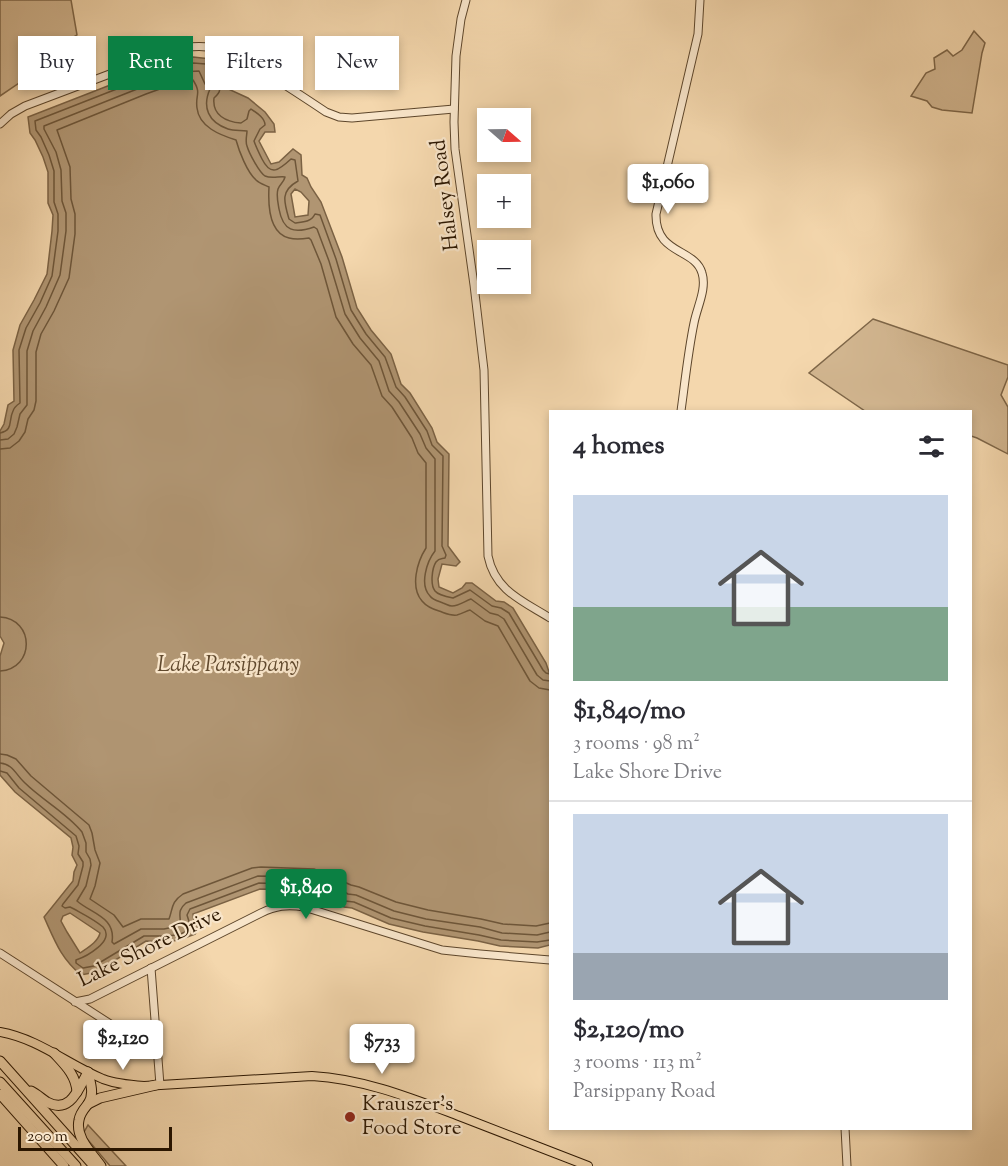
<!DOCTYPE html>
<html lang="en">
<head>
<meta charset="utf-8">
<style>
	body { margin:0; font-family:"Sorts Mill Goudy",serif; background:#f7f7f7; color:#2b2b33; height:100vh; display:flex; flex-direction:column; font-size:22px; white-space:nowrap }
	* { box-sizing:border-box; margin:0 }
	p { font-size:20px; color:#7c7c81 }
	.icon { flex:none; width:33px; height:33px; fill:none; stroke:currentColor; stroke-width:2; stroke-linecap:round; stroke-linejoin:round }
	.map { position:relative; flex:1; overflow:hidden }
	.drawer { position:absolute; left:549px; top:410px; width:423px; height:720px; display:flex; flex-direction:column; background:#fff; border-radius:0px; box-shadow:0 3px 9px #0003 }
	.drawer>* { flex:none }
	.banner { position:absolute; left:18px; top:36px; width:441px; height:54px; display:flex; gap:12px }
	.needle { width:39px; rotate:110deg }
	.tools { position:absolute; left:477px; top:108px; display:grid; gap:12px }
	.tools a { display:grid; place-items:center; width:54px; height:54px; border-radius:0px; background:#fff; box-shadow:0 3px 9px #0003; font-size:30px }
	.scale { position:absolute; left:18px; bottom:15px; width:154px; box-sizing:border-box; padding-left:6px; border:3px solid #2b1600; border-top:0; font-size:16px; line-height:21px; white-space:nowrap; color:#2b1600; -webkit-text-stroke:4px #f8e5ca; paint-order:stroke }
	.price { position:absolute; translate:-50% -51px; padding:0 14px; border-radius:6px; background:#fff; color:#222; font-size:20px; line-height:39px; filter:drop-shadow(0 2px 3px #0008) }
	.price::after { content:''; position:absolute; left:50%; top:36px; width:18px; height:14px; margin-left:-9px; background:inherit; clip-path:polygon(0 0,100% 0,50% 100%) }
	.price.on { background:#0b8043; color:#fff }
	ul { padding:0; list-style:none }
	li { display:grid; align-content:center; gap:12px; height:318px; padding:0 24px }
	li+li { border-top:2px solid #e1e1e2 }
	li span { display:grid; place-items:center; height:186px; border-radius:0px; color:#555 }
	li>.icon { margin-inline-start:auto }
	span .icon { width:108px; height:108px; fill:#fffc; stroke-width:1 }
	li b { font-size:26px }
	h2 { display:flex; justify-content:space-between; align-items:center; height:72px; padding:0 24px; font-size:26px }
	.chip { padding:0 21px; border-radius:0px; background:#fff; box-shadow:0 3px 9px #0003; font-size:21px; line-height:54px }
	.chip.on { background:#0b8043; color:#fff }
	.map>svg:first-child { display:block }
</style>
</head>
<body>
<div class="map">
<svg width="1008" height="1166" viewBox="0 0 1008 1166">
	<rect width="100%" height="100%" fill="#f4d7ad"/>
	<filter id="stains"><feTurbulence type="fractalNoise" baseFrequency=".00333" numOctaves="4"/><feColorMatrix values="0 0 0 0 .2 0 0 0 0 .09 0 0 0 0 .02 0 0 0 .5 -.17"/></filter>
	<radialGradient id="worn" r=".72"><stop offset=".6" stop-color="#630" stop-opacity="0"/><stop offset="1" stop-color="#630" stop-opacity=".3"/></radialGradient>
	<g fill="#d2b690" stroke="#7e6648" stroke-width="1.5">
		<polygon points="0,0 71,0 77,35 58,47 41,49 42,58 22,81 0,96"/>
		<polygon points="974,31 985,43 982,53 972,113 942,110 932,107 927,101 911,96 926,73 935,69 934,58 947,50 953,56 962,50"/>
		<polygon points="873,319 1008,365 1008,377 1001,395 1008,407 1008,454 977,438 971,436 970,411 865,411 809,373"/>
		<polygon points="88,1125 126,1166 110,1166 83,1134"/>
	</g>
	<path fill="#b09572" stroke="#7b6244" stroke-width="1.5" fill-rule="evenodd" d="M193,57l18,2 8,4 -5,7 3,6 4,2 5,10 22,10 17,14 9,12 1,8h-10l-6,9 12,23 8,-2 14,-13 8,6 1,20 5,3 4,9 10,15 21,55 15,51 14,22 20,24 10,30 9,9 22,35 5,14 12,12 -1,92 12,16 -4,4 -14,-2 -4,15 1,8 14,6 9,-5 4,-5h6l24,18 8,1 9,6 33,55 4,12v270l-12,3 -38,-2 -22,-5 -55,-9 -34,-8 -37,-16 -8,-1 -16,-9 -18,-5v-2l-50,-2 -67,25 1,7 3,2 1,7 -3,4 -16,6 -14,2 -19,-1 -50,31 -15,3c-21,-18 -26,-34 -37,-58l29,-36 1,-9 3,-7 -5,-10 1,-8 -2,-9 -56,-46 -15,-17v-119l4,-13 -4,-7v-205l4,-7 4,-19 6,-4 -1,-51 7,-25 14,-25 13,-26 5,-43 1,-16 -5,-12v-31l-5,-15 -8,-17 -5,-7 -2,-16 149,-58zM295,189l6,3 8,9 -1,14 -13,2 -4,-23zM70,913l30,20c-2,9 -13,15 -20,20l-13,-21 -6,-11 2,-5z"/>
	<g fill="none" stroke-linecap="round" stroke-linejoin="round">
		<g stroke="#6e5639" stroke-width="1.5">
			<path d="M0,433c14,-3 8,-12 13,-22 1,-3 4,-6 7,-8l-1,-53 7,-22 14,-25 12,-27 6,-45v-17l-4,-12v-31l-5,-16 -8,-18 -5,-7 -1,-9 143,-56 15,-2 13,1 2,2c-1,19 22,18 6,32 -2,17 12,24 27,25l6,-4 2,-8 2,-2c6,4 14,9 14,16l-5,4 -6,12c2,6 5,12 8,18 9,18 17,11 29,0l4,1 3,21c-18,10 -14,21 -9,38l6,4c9,-1 16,-1 20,-9l5,1 16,44 15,51 15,24 19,23 11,30 9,10 22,34 5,14 11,11 -1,90 4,9 -1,3c-4,1 -6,0 -9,4 -4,6 -6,23 -1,29 3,4 13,6 18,7l17,-8 22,16 9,2 8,5 34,57 3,3 4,1"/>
			<path d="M0,440l8,-1 6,-5 3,-7 3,-13 7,-9v-54l6,-20 13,-24 14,-32 6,-44v-18l-4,-12 -1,-31 -5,-18 -12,-23v-3l136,-54 19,-1 6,13 5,5c-8,18 -2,33 18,40 6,2 13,1 19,2 0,4 -2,10 0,15 2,7 12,26 18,30 7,3 14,0 20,1 -1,5 -5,7 -7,12 -2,6 0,14 1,20 4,22 15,25 35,18l3,2 12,32 16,53 15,24 19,23 10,30 10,11 21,32 6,14 9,11v92c-8,10 -16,34 -5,45 3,4 8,5 13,7 3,1 6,3 9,3 7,0 13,-5 19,-7l19,14 8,2 6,4 33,56 6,5 7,1"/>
			<path d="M0,449l10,-1 9,-7 6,-9 3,-13 6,-9 2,-9v-49l5,-18 13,-23 15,-33 6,-44v-20l-4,-15 -1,-32 -13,-37 89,-36 36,-13 11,-1c9,14 2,14 4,28 2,19 23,27 39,32 3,11 11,32 20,40 4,4 9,5 13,7 -1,18 0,46 20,51 7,2 14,1 20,0l2,2 10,24 15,53 17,27 18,21 11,31 10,11 20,31 6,15 8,10v85c-9,14 -16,39 -4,53 5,6 10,8 17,10 6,2 11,5 18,4 5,-1 9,-4 13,-5l15,11 13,5 32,55 9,7 11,2"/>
			<path d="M0,617c35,2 35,52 0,54"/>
			<path d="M0,754l7,1 9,4 15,17 58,49 3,8 3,17 5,13 -5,23 -5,13 24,16 9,12 18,-8h28c4,-11 2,-17 14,-25l69,-26 9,-1 53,2 37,16 8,2 37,15 32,8 53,9 22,5 33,2 14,-3"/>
			<path d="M0,763c13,1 16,12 25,20 17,17 42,30 57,49l4,11v9l4,7 1,6 -5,21 -9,15c15,13 39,16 35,41l2,2 27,-15h23l15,-3c4,-8 -4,-14 7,-23l72,-27 52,1 23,9 15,8 8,1 38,16 32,8 54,8 22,6 35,2 13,-3"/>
			<path d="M0,771l7,2 12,15 57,48 3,10 -1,8 5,8v4l-5,19 -15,19 -1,2 3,2 5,-1 4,2c9,5 21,11 29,18 13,14 -18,30 -27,33v3l7,5 11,-2 50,-30h20l14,-1 7,-3 6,-4 -4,-13 3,-6 69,-26 51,2 35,16 9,1 37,16 34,8 54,9 22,5 36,2 13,-2"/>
		</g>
		<g stroke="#5d462b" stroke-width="9">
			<g id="minor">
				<path d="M466,0l-5,19 -5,37 -2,66 1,27 19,136 10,85 4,186c7,35 35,45 62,62"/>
				<path d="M0,124l11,-10 14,-8 143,-54c44,-15 68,2 104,25 18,11 36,23 54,35l13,5 13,1 102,-9"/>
				<path d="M681,411c4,-29 7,-59 13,-88 3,-16 13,-34 8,-50 -7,-25 -47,-18 -46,-59l42,-180 2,-34"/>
				<polyline points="0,953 157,1054"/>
				<polyline points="151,968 160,1085"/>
				<path d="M75,1002l15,-3 171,-86c14,-7 26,-9 43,-6l138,43 38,4 70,6"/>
				<polyline points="845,1128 847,1166"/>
			</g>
		</g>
		<g stroke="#2b1600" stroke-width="10">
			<path id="major" d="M0,1032c39,7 67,32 103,47 13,5 27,6 41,7l168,-10c52,3 99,22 147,40 43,17 86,33 129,50"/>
		</g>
		<g stroke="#2b1600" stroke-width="11">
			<g id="highway">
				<path d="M54,1053c11,12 22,22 23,39"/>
				<polyline points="0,1061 94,1166"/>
				<path d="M88,1072c2,10 7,22 0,32 -4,5 -8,9 -9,16 -4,18 13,33 22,46"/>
				<polyline points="0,1082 76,1166"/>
				<path d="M31,1091c6,3 11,8 16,11 24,13 32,-15 41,-30"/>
				<polyline points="0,1094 64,1166"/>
				<polyline points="88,1104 100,1098 156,1085"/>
			</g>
		</g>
		<use href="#minor" stroke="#f8e5ca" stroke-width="7"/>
		<use href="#major" stroke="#f4d7ad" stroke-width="8"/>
		<use href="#highway" stroke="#f4d7ad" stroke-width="9"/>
	</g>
	<circle fill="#8f2418" stroke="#f8e5ca" stroke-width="2" cx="350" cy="1117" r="6"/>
	<g text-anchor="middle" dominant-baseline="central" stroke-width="4.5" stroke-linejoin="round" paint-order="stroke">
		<g font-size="21" fill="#2b1600" stroke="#f8e5ca">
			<text transform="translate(446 195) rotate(-97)">Halsey Road</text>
			<text transform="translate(150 948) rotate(-26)">Lake Shore Drive</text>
		</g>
		<g font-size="21" fill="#2b1600" stroke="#f8e5ca" text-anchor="start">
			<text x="362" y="1105">Krauszer's<tspan x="362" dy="24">Food Store</tspan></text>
		</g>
		<g font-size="22" font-style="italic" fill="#60492e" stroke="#f8e5ca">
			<text x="228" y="666">Lake Parsippany</text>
		</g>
	</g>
	<rect width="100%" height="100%" filter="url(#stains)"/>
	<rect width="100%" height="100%" fill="url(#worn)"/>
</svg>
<div class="tools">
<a><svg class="needle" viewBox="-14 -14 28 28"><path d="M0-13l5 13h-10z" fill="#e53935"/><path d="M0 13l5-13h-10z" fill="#7c7c81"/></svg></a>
<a>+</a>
<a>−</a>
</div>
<div class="scale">200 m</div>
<b class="price" style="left:668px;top:215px">$1,060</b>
<b class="price on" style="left:306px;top:920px">$1,840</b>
<b class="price" style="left:123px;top:1071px">$2,120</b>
<b class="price" style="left:382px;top:1075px">$733</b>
<div class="banner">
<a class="chip">Buy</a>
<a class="chip on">Rent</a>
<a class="chip">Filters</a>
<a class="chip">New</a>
</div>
<section class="drawer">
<h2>4 homes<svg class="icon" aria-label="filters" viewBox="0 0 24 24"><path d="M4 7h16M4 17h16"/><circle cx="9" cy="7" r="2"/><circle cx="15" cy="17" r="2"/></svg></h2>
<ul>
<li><span style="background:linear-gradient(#c9d6e8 60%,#7fa58c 0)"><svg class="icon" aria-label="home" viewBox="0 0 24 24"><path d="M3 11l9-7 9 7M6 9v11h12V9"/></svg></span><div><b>$1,840/mo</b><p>3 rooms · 98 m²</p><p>Lake Shore Drive</p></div></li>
<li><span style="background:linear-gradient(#c9d6e8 75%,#9aa5b1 0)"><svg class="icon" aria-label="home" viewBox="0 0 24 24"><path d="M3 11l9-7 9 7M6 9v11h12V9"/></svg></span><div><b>$2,120/mo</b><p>3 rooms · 113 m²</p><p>Parsippany Road</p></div></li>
</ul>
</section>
</div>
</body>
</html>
